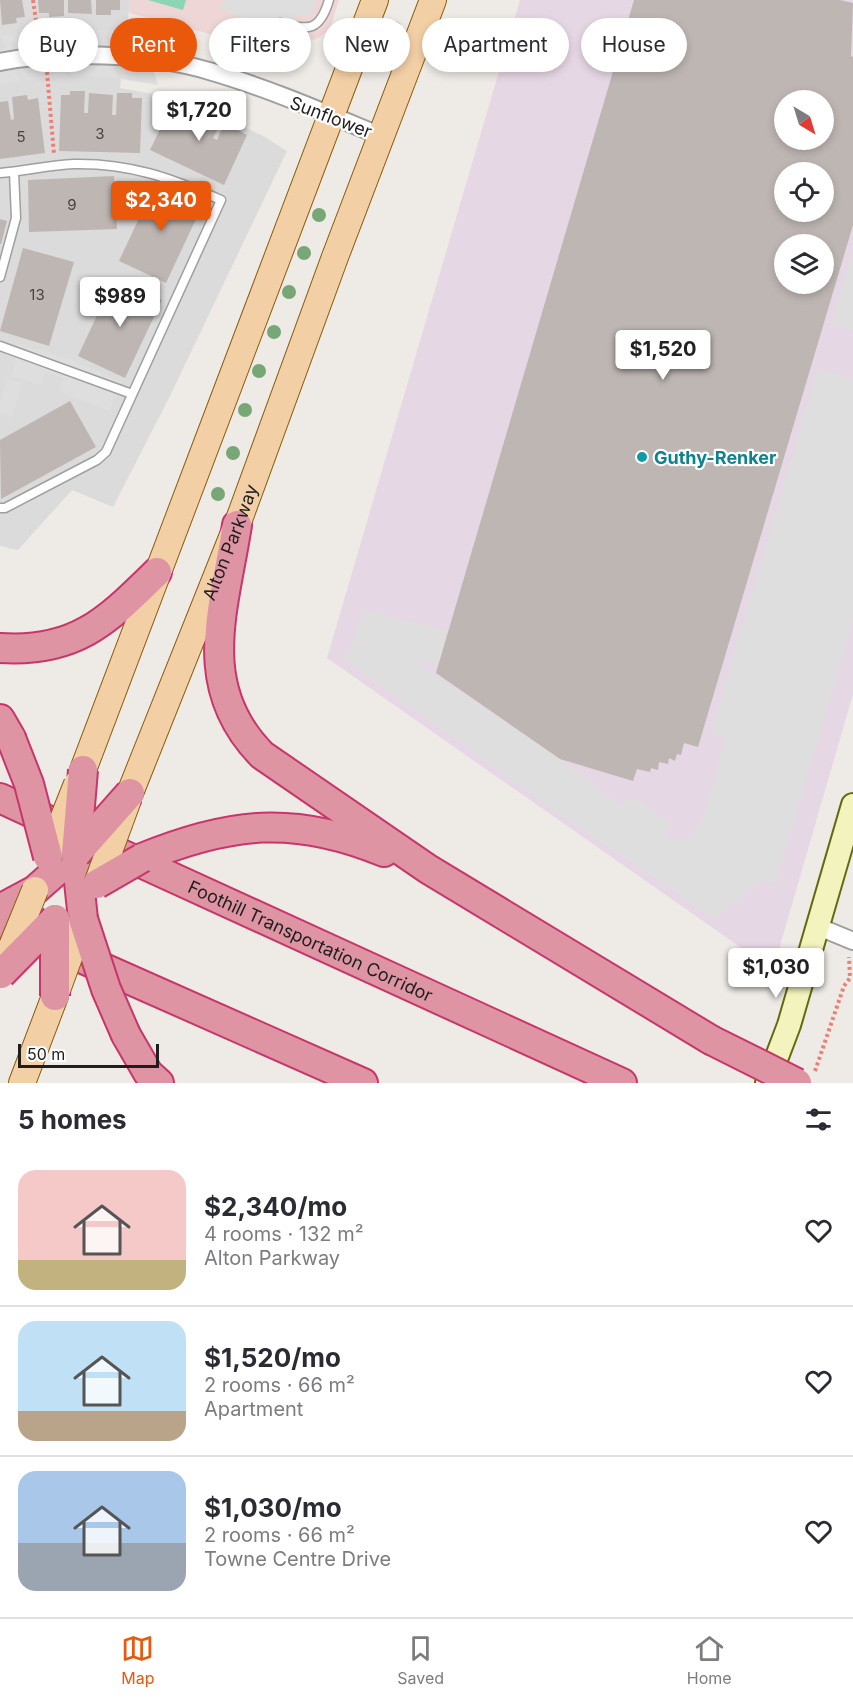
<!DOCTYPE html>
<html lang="en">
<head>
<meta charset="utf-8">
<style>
	body { margin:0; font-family:Inter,sans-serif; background:#f7f7f7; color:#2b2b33; height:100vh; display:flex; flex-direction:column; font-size:22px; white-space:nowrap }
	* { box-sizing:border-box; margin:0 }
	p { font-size:20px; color:#7c7c81 }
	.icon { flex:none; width:33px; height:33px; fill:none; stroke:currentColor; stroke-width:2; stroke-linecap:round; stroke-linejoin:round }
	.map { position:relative; height:1083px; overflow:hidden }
	.sheet { display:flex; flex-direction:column; background:#fff; flex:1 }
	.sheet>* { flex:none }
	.hud { position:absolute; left:18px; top:18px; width:818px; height:54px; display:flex; gap:12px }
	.needle { width:39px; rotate:142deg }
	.tools { position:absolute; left:774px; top:90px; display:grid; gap:12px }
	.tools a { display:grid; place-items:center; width:60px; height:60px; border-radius:50%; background:#fff; box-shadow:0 3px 9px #0003; font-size:30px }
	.scale { position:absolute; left:18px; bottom:15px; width:141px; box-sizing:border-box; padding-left:6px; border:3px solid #1e1e1e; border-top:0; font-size:16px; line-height:21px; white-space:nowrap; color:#1e1e1e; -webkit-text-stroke:4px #fff; paint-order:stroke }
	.price { position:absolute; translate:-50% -51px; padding:0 14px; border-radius:6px; background:#fff; color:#222; font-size:20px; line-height:39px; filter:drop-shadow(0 2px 3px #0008) }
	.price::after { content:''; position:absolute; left:50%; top:36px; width:18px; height:14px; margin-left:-9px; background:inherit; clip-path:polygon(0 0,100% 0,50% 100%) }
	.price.selected { background:#ea580c; color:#fff }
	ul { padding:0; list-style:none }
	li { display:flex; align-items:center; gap:18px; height:150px; padding:0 18px }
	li+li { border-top:2px solid #e1e1e2 }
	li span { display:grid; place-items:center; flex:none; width:168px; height:120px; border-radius:18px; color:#555 }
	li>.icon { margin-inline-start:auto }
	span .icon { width:72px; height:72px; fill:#fffc; stroke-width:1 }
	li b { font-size:26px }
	h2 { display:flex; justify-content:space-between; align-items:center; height:72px; padding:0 18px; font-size:26px }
	.pill { padding:0 21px; border-radius:27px; background:#fff; box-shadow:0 3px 9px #0003; font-size:21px; line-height:54px }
	.pill.selected { background:#ea580c; color:#fff }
	.menu { display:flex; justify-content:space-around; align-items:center; height:84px; border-top:2px solid #e1e1e2; background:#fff; font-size:16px; color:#7c7c81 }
	.menu a { display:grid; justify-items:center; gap:3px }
	.menu .selected { color:#ea580c }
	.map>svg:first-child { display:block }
</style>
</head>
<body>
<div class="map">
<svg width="853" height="1083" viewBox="0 0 853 1083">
	<rect width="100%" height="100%" fill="#eeeae5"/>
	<polygon fill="#dcdbdb" points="0,0 130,0 120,88 184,100 263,136 287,151 170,396 113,507 72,490 18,550 0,546"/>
	<polygon fill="#edd6d5" points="130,0 339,0 331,26 322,36 283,53 129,13"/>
	<path fill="#e6d7e4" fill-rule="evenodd" d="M520,0h333v694l-80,276 -446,-312zM784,100h40v40h-40zM784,172h40v40h-40zM784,244h40v40h-40z"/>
	<polygon fill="#8ad5b6" points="148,0 186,0 183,10"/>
	<g fill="#dedede">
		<polygon points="224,0 315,0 310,17 297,14 286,48 249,36 253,24 220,8"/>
		<polygon points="101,30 106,42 111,42 106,30 153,35 158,50 154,72 158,85 122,79 117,65 112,66 118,78 73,76 65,65 60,64 66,76 27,80 18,68 12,70 21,81 0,85 0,49 7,48 0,36 48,31 57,42 61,42 55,31"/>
		<polygon points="130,177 146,179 143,195 127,193"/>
		<polygon points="853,251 853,330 831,324"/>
		<polygon points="19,344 72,360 122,382 109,411 59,391 64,378 45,372 41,385 12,376"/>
		<polygon points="817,369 853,379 853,619 776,884 762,880 724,911 717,920 550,808 343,658 353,646 362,609 448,631 438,665 422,661 419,664 560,759 623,807 631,796 672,823 664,835 670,840 687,839 701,824 726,738 711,733"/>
		<polygon points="7,379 22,383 12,417 0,414 0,403"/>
	</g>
	<g fill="#beb6b2" fill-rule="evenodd">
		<polygon points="0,0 22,0 25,17 16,18 17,23 2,25"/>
		<polygon points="38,0 64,0 64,16 49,17 49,13 39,13"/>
		<polygon points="68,0 91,0 92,14 68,13"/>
		<polygon points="96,0 120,0 120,10 111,10 111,15 96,15"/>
		<path d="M634,0h206l13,3 -2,53 2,1v168l-155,522 -14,-4 -3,12 -4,-1 -2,7 -6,-3 -1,6 -9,-2 -1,8 -7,-2 -1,4 -13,-3 -4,12 -73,-22 -124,-86zM784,100h40v40h-40zM784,172h40v40h-40zM784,244h40v40h-40z"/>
		<polygon points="70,91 85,91 84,113 88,113 89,93 113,95 112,115 116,115 117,93 132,93 132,98 142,98 140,153 59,151 61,95 70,95"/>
		<polygon points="27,95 28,100 38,98 45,153 0,159 0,102 8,101 11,120 14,119 12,97"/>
		<polygon points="174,100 182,104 184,100 197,106 188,126 192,128 200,109 221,121 213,138 217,140 226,120 240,127 238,130 247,135 224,185 150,150"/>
		<polygon points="114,176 117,229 29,232 28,180"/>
		<polygon points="156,182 203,204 166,283 119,261"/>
		<polygon points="0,219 7,221 1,244 0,244"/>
		<polygon points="23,248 74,262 49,346 0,331"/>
		<polygon points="115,277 162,300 125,378 78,356"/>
		<polygon points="70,401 96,447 1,499 0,440"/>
	</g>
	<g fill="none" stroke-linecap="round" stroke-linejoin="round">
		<g stroke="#9f9f9f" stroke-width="11">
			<g id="lane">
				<path d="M280,23c29,8 40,8 49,-23"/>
				<path d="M0,173c25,-2 49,-8 74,-9 56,-1 97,14 147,36l-115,252 -9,8 -92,48h-5"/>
				<polyline points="0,277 16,218 14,172"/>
				<polyline points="0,346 132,394"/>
			</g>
		</g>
		<g stroke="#9f9f9f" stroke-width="20">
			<g id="street">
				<path d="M0,62c59,-12 152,-8 209,9 59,17 116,42 172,65"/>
				<polyline points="819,927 853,941"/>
			</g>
		</g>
		<g stroke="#636a0f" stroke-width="26">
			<polyline id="secondary" points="767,1083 789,1025 853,805"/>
		</g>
		<g stroke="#895d0e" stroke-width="28">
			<g id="primary">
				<polyline points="83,770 375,0"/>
				<path id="s1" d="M130,793l107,-268 98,-268 98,-257"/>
				<polyline points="22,1083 55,996"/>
			</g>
		</g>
		<g stroke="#c8356b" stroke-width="32">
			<g id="highway">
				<path d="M237,525c-13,84 -43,161 25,230l166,114 283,171"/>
				<path d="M0,648c76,5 107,-27 157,-76"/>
				<polyline points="0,719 11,738"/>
				<polyline points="0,798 56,824"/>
				<path id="s2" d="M117,852l505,231"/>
				<polyline points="76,854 83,919"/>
				<path d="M142,858c88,-36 152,-43 242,-6"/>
				<polyline points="0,909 35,890 76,854"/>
				<polyline points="0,922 42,940"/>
				<polyline points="81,958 363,1083"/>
				<polyline points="126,1035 148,1073 159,1083"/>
			</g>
		</g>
		<g stroke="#ec8077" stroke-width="4" stroke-dasharray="3 3" stroke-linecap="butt">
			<polyline points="33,0 39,41"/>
			<polyline points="47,72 54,154"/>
			<polyline points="815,1071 844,986 850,978 849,957"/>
		</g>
		<use href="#lane" stroke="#fff" stroke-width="8"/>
		<use href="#street" stroke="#fff" stroke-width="16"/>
		<use href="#secondary" stroke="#f2f3bd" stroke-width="22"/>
		<use href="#primary" stroke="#f3cfa5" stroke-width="26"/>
		<use href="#highway" stroke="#de94a3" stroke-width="28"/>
		<g stroke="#895d0e" stroke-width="28" stroke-linecap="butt">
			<g id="primary-bridge">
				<polyline points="48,857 77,784"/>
				<polyline points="97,884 129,797"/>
				<polyline points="1,973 35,890"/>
				<polyline points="57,990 83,919"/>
			</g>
		</g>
		<g stroke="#c8356b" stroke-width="32" stroke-linecap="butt">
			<g id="highway-bridge">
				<polyline points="11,738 29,784 48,857"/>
				<polyline points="76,854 83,770"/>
				<polyline points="76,854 130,793"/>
				<polyline points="97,884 142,858"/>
				<polyline points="83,919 106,989 126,1035"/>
				<polyline points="1,974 55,919"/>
				<polyline points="55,996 55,919"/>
				<polyline points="711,1040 797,1083"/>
			</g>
		</g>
		<use href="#primary-bridge" stroke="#f3cfa5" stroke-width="26"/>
		<use href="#highway-bridge" stroke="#de94a3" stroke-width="28"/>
	</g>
	<g fill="#77a776">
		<circle cx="394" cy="28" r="7"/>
		<circle cx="379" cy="63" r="7"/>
		<circle cx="319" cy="215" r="7"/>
		<circle cx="304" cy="253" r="7"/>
		<circle cx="289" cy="292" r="7"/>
		<circle cx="274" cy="332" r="7"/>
		<circle cx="259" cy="371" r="7"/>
		<circle cx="245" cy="410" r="7"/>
		<circle cx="233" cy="453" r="7"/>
		<circle cx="218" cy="494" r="7"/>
	</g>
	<circle fill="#0f9aa8" stroke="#fff" stroke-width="2" cx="642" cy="457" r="6"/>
	<g text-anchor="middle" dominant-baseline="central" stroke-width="4.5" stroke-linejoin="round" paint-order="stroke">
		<g font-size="15" fill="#464443">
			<text x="100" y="133">3</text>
			<text x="21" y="136">5</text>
			<text x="72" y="204">9</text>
			<text x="37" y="294">13</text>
		</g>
		<g font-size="18" fill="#1e1e1e" stroke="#fff">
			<text transform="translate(331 117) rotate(21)">Sunflower</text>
			<text stroke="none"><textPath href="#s1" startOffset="270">Alton Parkway</textPath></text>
			<text stroke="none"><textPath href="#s2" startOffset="213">Foothill Transportation Corridor</textPath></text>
		</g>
		<g font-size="18" font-weight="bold" fill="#0d838f" stroke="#fff" text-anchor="start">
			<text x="654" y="457">Guthy-Renker</text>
		</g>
	</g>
</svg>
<div class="tools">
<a><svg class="needle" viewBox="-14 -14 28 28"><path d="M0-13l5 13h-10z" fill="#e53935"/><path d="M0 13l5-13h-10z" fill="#7c7c81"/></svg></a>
<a><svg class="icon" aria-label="locate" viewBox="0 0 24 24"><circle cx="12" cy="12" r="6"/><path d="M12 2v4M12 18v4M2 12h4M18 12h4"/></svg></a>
<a><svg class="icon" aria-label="layers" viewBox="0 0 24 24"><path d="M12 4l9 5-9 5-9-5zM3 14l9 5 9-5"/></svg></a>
</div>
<div class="scale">50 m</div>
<b class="price" style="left:199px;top:142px">$1,720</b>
<b class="price selected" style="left:161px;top:232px">$2,340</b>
<b class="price" style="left:120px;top:328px">$989</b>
<b class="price" style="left:663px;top:381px">$1,520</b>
<b class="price" style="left:776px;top:999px">$1,030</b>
<div class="hud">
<a class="pill">Buy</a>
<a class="pill selected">Rent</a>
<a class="pill">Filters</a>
<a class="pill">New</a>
<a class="pill">Apartment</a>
<a class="pill">House</a>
</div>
</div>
<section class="sheet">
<h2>5 homes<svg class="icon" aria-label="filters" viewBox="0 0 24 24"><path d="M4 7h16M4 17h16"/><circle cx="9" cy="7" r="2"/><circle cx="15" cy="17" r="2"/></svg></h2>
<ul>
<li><span style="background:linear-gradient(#f6c9c9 75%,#c2b280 0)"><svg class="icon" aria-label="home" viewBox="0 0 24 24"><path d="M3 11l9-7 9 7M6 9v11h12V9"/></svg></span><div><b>$2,340/mo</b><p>4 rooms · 132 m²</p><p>Alton Parkway</p></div><svg class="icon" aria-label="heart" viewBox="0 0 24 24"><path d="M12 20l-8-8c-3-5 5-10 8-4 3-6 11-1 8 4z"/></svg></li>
<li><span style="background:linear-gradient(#bfe0f5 75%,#b9a48a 0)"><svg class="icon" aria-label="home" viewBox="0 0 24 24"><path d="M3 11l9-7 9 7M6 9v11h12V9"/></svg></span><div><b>$1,520/mo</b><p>2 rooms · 66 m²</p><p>Apartment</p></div><svg class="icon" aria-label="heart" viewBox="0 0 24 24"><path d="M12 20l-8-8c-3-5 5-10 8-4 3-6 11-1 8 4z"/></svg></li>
<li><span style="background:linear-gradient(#a9c7e8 60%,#9aa5b1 0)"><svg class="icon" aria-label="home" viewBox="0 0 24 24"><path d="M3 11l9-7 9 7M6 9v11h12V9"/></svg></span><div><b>$1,030/mo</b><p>2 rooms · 66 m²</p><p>Towne Centre Drive</p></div><svg class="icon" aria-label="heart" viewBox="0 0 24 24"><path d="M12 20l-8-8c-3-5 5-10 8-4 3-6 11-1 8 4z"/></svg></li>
</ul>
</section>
<nav class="menu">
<a class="selected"><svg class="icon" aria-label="map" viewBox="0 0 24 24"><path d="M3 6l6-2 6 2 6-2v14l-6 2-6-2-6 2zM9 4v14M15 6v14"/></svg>Map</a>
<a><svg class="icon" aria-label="saved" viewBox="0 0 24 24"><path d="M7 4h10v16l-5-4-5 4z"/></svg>Saved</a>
<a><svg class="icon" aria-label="home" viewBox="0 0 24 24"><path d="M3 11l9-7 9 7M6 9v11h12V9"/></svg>Home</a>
</nav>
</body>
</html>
